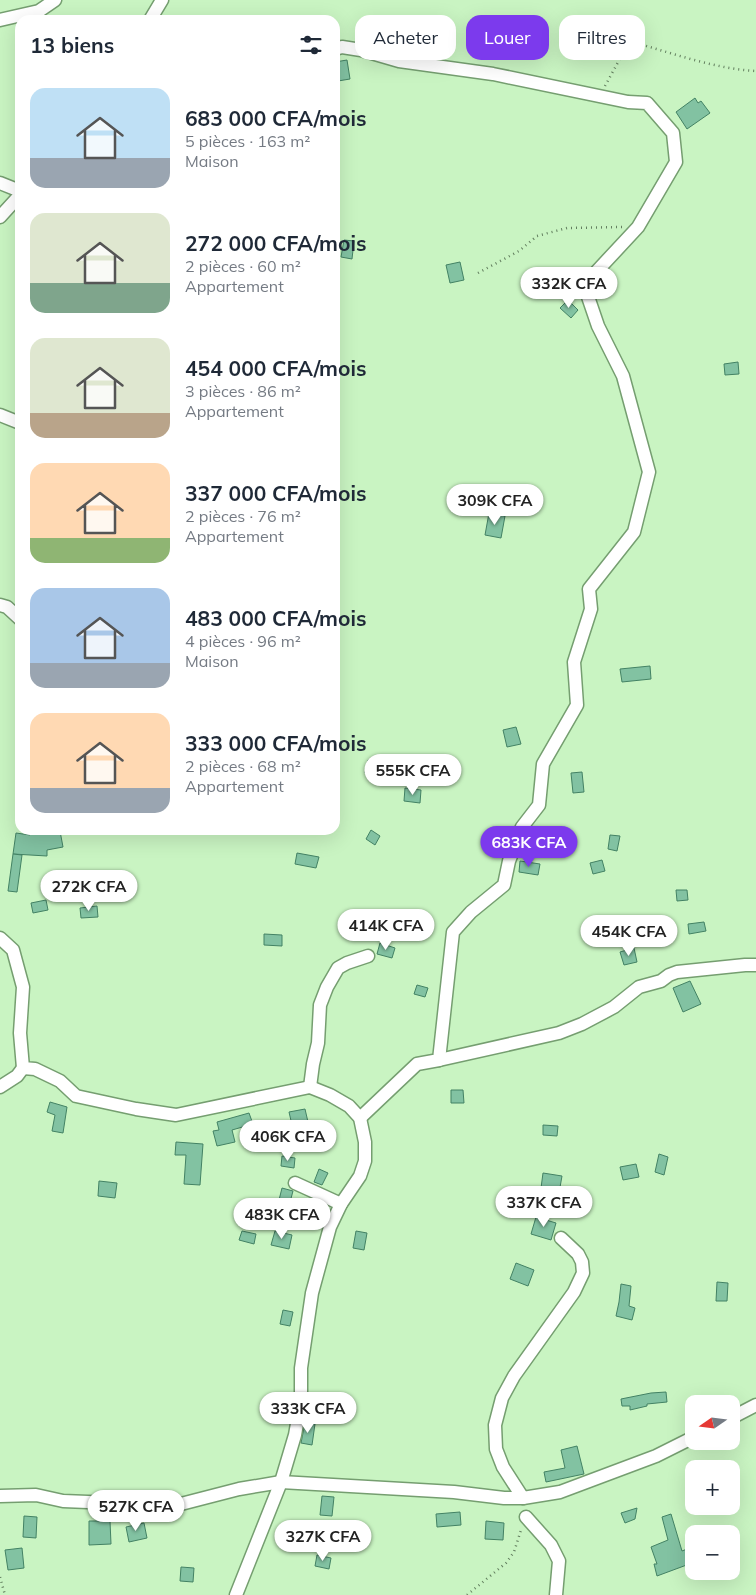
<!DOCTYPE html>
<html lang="fr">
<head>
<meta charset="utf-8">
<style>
	body { margin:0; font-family:Mulish,sans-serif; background:#f2f2f3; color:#1f2937; height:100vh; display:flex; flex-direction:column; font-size:19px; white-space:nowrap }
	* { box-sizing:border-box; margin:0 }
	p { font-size:16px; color:#747a83 }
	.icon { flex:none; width:28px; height:28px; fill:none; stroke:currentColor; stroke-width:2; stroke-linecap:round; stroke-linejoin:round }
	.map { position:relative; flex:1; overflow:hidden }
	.panel { position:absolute; left:15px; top:15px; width:325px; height:820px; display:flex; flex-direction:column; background:#fff; border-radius:15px; box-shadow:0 5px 20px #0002 }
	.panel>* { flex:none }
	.top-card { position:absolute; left:355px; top:15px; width:325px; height:45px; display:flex; gap:10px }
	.needle { width:32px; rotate:256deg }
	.buttons { position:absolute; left:685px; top:1395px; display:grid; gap:10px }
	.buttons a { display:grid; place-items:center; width:55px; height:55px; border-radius:10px; background:#fff; box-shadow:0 5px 20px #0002; font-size:25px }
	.price { position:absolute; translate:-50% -42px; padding:0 11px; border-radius:18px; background:#fff; color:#222; font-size:16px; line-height:32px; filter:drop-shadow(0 1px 2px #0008) }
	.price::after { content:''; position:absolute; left:50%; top:30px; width:15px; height:11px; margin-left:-8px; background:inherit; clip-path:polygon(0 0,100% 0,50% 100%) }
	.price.on { background:#7c3aed; color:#fff }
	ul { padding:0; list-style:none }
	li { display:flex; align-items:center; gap:15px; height:125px; padding:0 15px }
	li span { display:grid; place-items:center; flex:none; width:140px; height:100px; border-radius:15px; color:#555 }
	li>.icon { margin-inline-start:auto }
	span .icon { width:60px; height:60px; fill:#fffc; stroke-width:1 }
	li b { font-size:21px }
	h2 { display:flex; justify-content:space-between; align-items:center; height:60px; padding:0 15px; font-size:21px }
	.tag { padding:0 18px; border-radius:15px; background:#fff; box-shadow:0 5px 20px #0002; font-size:18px; line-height:45px }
	.tag.on { background:#7c3aed; color:#fff }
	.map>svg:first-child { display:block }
</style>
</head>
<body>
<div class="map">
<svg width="756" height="1595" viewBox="0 0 756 1595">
	<rect width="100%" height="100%" fill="#c9f4c2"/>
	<g fill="#82c2a2" stroke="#438264">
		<polygon points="347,60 350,79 338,81 335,62"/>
		<polygon points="695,98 698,103 701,101 710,113 687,129 676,112"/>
		<polygon points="344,240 354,241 352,259 341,257"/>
		<polygon points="460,262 464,280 450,283 446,265"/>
		<polygon points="568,300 578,310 571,318 560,308"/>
		<polygon points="738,362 739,374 725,375 724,364"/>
		<polygon points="489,513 505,516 501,538 485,535"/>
		<polygon points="650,666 651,679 622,682 620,669"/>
		<polygon points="516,727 521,744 507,747 503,730"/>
		<polygon points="368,760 381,763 378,775 365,773"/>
		<polygon points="582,772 584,792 573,793 571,773"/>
		<polygon points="405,788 421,790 420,803 404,801"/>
		<polygon points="371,830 380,836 375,845 366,839"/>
		<polygon points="30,831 60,831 63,847 47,850 47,856 13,854 16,833 30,835"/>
		<polygon points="610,835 620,836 617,851 608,849"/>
		<polygon points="297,853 319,857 316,868 295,864"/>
		<polygon points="13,854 22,855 17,892 8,891"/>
		<polygon points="602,860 605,871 593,874 590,863"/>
		<polygon points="520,861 540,864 538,875 519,872"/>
		<polygon points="676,890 687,890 688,900 677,901"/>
		<polygon points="46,900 48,910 33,913 31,903"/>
		<polygon points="97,906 98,917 81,918 80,908"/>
		<polygon points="704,922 706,931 689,934 688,924"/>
		<polygon points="264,934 282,935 282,946 264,945"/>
		<polygon points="380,943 395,948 392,958 377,954"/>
		<polygon points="634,948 637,962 624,965 620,952"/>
		<polygon points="690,981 701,1004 683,1012 673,988"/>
		<polygon points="417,985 428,988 425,997 414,994"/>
		<polygon points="451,1090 463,1090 464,1103 451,1103"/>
		<polygon points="50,1102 67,1107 63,1133 52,1131 55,1115 47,1112"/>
		<polygon points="305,1109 308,1122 292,1125 289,1112"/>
		<polygon points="249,1113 253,1124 232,1130 235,1142 217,1146 213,1131 219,1130 217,1122"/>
		<polygon points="543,1125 558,1126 557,1136 543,1135"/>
		<polygon points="176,1142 203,1144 200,1185 184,1184 186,1155 175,1155"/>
		<polygon points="659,1154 668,1157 664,1175 655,1172"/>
		<polygon points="282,1156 295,1158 294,1168 281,1166"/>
		<polygon points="636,1164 639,1177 623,1180 620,1167"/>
		<polygon points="319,1169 328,1173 322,1185 314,1182"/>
		<polygon points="543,1173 562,1176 559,1193 541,1188"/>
		<polygon points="99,1181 117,1183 115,1198 98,1196"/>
		<polygon points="282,1188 293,1191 289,1206 278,1204"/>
		<polygon points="536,1217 556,1223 551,1240 531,1234"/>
		<polygon points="242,1231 256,1234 254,1244 239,1240"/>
		<polygon points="275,1231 292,1235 289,1249 271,1245"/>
		<polygon points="356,1231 367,1233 364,1250 353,1248"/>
		<polygon points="516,1263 534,1270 528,1286 510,1279"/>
		<polygon points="717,1282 728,1283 727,1301 716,1301"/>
		<polygon points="621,1284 631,1286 629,1306 635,1308 632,1320 616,1316 619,1302"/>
		<polygon points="283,1310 293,1312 290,1326 280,1324"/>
		<polygon points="666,1392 667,1402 647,1404 647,1406 630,1410 630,1406 622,1406 621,1399 651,1393"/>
		<polygon points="305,1423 315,1424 312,1445 301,1443"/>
		<polygon points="577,1446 584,1474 546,1482 544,1472 565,1468 561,1450"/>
		<polygon points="322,1496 334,1497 332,1516 320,1515"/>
		<polygon points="637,1508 635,1519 625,1523 621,1513"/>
		<polygon points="460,1512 461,1525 437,1527 436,1514"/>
		<polygon points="671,1514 682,1551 687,1549 692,1563 657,1576 654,1564 657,1564 651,1547 668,1540 662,1517"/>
		<polygon points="24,1516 37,1517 36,1538 23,1537"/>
		<polygon points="89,1521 110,1521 111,1544 89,1545"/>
		<polygon points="486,1521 504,1523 503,1540 485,1539"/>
		<polygon points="144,1523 147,1538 129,1542 126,1527"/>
		<polygon points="22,1548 24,1568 8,1570 5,1550"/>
		<polygon points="317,1555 331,1558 329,1569 315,1566"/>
		<polygon points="181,1567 194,1568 193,1582 180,1581"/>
	</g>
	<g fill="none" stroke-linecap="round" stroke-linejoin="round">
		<g stroke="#759e70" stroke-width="15">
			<g id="minor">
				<polyline points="0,20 39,11 55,0"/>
				<polyline points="150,20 162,0"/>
				<polyline points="335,49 342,47 361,50 399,61 493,74 628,102 647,103 673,133 676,162 638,227 584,285 598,326 623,376 649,472 634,532 589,589 591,609 574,662 577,705 543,764 539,805 522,827 509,861 504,885 471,912 453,932 439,1060 417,1064 360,1118"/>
				<polyline points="0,183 20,191"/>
				<polyline points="0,217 20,195"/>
				<polyline points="0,415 20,423"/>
				<polyline points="0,605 7,607 20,619"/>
				<polyline points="0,938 13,950 23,987 20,1033 23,1068 35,1069 60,1081 76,1096 136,1109 176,1115 310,1087 330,1095 349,1106 360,1118 365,1142 365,1161 360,1176 341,1204 330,1227 312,1293 301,1368 301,1401 295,1435 281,1482 236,1595"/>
				<polyline points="439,1060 559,1033 582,1024 614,1007 639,987 661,981 669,975 677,972 745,965 756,965"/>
				<polyline points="0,1087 17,1076 23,1068"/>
				<polyline points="310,1087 313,1064 318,1043 320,1005 327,987 338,968 347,963 368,956"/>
				<polyline points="295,1183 341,1204"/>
				<polyline points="731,1418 756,1405"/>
				<polyline points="0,1496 36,1495 63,1501 113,1503 141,1510 177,1505 239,1489 281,1482 454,1492 504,1498 523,1498 560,1492 656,1456 694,1437"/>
				<polyline points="523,1498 503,1467 496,1449 495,1425 502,1398 514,1376 574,1292 583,1273 582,1262 578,1254 561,1238"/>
				<polyline points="526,1517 551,1545 559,1561 556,1595"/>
			</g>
		</g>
		<g stroke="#627e5e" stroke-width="2.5" stroke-dasharray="1 4" stroke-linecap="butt">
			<path d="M605,86l17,-31 10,-11 4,-1c39,11 80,26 120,28"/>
			<polyline points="478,273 519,251 537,236 567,228 622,227"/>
			<polyline points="0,1577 5,1595"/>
			<polyline points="467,1595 506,1563 514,1552 521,1530"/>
		</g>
		<use href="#minor" stroke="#fff" stroke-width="12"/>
	</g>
</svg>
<div class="buttons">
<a><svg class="needle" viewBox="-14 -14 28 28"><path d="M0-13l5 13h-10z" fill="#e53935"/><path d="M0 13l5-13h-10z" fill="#747a83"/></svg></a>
<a>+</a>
<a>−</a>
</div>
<b class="price" style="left:569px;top:309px">332K CFA</b>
<b class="price" style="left:495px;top:526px">309K CFA</b>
<b class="price" style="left:413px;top:796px">555K CFA</b>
<b class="price on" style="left:529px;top:868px">683K CFA</b>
<b class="price" style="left:89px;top:912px">272K CFA</b>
<b class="price" style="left:386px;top:951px">414K CFA</b>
<b class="price" style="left:629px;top:957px">454K CFA</b>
<b class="price" style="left:288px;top:1162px">406K CFA</b>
<b class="price" style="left:544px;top:1228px">337K CFA</b>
<b class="price" style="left:282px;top:1240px">483K CFA</b>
<b class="price" style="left:308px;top:1434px">333K CFA</b>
<b class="price" style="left:136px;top:1532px">527K CFA</b>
<b class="price" style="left:323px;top:1562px">327K CFA</b>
<div class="top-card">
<a class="tag">Acheter</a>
<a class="tag on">Louer</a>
<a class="tag">Filtres</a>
</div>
<section class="panel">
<h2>13 biens<svg class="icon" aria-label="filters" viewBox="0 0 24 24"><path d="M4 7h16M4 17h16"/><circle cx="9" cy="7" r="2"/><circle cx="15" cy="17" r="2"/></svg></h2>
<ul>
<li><span style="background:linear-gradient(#bfe0f5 70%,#9aa5b1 0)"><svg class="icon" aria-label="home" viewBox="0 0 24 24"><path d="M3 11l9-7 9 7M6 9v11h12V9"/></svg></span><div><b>683 000 CFA/mois</b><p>5 pièces · 163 m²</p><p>Maison</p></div></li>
<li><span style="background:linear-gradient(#dfe7d0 70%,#7fa58c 0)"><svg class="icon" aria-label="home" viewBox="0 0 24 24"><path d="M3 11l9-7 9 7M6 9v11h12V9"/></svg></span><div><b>272 000 CFA/mois</b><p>2 pièces · 60 m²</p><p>Appartement</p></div></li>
<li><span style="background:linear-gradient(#dfe7d0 75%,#b9a48a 0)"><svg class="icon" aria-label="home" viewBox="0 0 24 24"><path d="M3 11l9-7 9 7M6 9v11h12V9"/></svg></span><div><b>454 000 CFA/mois</b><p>3 pièces · 86 m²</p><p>Appartement</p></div></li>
<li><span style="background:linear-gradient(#ffd9b3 75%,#8fb573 0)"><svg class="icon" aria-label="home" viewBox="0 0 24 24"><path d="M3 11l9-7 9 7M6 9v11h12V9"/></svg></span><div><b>337 000 CFA/mois</b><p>2 pièces · 76 m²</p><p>Appartement</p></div></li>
<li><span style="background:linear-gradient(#a9c7e8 75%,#9aa5b1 0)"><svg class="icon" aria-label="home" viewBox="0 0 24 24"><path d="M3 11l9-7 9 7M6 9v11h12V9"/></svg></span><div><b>483 000 CFA/mois</b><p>4 pièces · 96 m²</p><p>Maison</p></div></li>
<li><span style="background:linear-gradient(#ffd9b3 75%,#9aa5b1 0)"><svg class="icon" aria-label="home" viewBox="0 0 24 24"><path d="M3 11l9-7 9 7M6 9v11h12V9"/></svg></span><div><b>333 000 CFA/mois</b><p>2 pièces · 68 m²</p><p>Appartement</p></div></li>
</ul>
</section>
</div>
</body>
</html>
